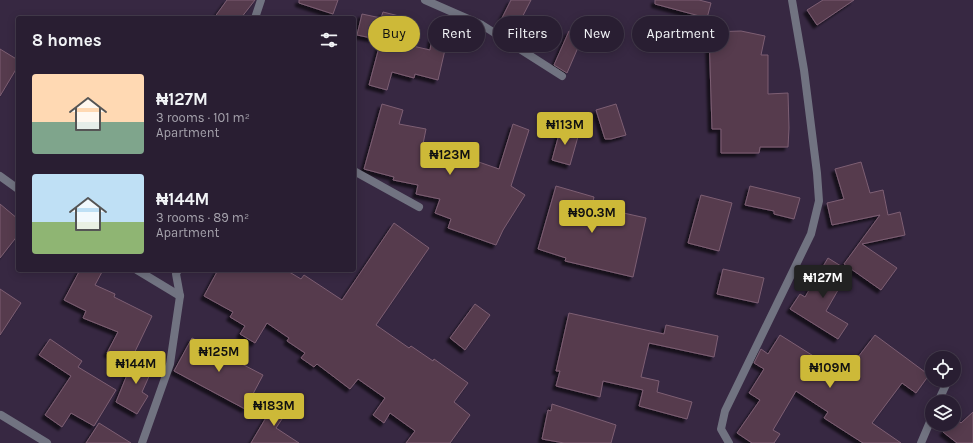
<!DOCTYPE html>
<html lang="en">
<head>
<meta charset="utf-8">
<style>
	body { margin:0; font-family:Karla,sans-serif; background:#352b3e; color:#f1f3f6; height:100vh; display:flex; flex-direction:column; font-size:15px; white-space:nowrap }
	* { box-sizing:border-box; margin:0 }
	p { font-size:13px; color:#a5a2ac }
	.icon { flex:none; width:22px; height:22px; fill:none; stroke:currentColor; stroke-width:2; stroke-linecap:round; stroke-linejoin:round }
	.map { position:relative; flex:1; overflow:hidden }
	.details { position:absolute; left:16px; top:16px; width:340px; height:256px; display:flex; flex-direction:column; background:#291e32; border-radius:4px; box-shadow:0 2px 10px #0003,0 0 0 1px #453c4d }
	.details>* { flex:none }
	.hud { position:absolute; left:368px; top:16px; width:380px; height:36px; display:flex; gap:8px }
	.buttons { position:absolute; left:925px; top:351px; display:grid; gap:8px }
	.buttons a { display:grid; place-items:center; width:36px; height:36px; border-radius:50%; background:#291e32; box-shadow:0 2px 10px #0003,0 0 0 1px #453c4d; font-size:20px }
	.price { position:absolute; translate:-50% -34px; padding:0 9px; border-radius:4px; background:#cdb938; color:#111; font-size:13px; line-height:26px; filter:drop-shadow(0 1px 2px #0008) }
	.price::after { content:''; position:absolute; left:50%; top:24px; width:12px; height:9px; margin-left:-6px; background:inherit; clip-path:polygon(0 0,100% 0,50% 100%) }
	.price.active { background:#222; color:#fff }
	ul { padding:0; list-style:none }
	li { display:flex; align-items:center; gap:12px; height:100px; padding:0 16px }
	li span { display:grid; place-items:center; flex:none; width:112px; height:80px; border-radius:4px; color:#555 }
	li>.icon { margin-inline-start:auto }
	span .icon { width:48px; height:48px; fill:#fffc; stroke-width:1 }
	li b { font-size:17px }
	h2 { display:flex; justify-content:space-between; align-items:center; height:48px; padding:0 16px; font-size:17px }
	.tag { padding:0 14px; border-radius:18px; background:#291e32; box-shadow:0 2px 10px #0003,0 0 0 1px #453c4d; font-size:14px; line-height:36px }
	.tag.active { background:#cdb938; color:#111 }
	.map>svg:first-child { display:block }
</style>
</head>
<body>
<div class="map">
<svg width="973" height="443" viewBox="0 0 973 443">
	<defs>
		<filter id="shadow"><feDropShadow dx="-3.5" dy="3.5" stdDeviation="1" flood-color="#0009"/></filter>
	</defs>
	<rect width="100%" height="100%" fill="#372842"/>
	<g fill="#563a4d" stroke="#7d5f73" filter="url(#shadow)">
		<polygon points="227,0 255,0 241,18 214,18"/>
		<polygon points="299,0 338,0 333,14 299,3"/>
		<polygon points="511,0 531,0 512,37 497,28"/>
		<polygon points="655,0 699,0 711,3 707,18 655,4"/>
		<polygon points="823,0 854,0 817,25 807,10"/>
		<polygon points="383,12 407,18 400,43 430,50 432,38 447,41 438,80 415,74 414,78 392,72 387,90 369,85 381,40 357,35 362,14 381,18"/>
		<polygon points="569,31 583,36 567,73 554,65"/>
		<polygon points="741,31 765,36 761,55 768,55 768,94 788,93 789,128 788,147 760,147 759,153 721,153 721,129 712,129 709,32"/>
		<polygon points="0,49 18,60 18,66 0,96"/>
		<polygon points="382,104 403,110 399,124 426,129 423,144 460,151 471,156 470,159 499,169 513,124 529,130 511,186 525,195 503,230 496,245 448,228 451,219 435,213 440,199 416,194 418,185 393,180 394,177 364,169"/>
		<polygon points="616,104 626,135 611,139 605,139 596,110"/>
		<polygon points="561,127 579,133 570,165 552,160"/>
		<polygon points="861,162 870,193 883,190 888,215 900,212 905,235 862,244 897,268 881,290 844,264 880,215 832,225 827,203 844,199 835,169"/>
		<polygon points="556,186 594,197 592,206 646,218 633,277 565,261 566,258 538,249"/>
		<polygon points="750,186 800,198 794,219 774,214 774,211 745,205"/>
		<polygon points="701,195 732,203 719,251 688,243"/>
		<polygon points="0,204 18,219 18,235 0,258"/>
		<polygon points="394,223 429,248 376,325 409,348 411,346 433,361 434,359 468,383 454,402 470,415 450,443 406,443 415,431 390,413 384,423 373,415 385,398 358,379 350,389 317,364 314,367 301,358 305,353 287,341 289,338 267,323 255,343 240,334 245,326 230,317 233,312 204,296 218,270 286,270 301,279 304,275 342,300"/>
		<polygon points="828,258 849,271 826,311 848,324 838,339 790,309 800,294 805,297"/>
		<polygon points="723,269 764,278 758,303 717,294"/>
		<polygon points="80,270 103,270 95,285 115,294 114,297 152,316 129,364 107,353 118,332 83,318 86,311 64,300"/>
		<polygon points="0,289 21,303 0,335"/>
		<polygon points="475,304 490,315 465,350 450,338"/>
		<polygon points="569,313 664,334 666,325 718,336 714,357 649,343 641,377 659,381 657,392 692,402 687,419 639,406 643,390 603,381 600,397 556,386 560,371 556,371"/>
		<polygon points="780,335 842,374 853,359 855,361 875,335 929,375 916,393 902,383 872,423 901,443 863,443 824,418 828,412 796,391 773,430 780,434 774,443 752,443 737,433 760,400 749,393 764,369 754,363 761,349 768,354"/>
		<polygon points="192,338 263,375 245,409 174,371"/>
		<polygon points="50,339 82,361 78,367 116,390 94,426 71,413 62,427 45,415 71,376 39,355"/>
		<polygon points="135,355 155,363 142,392 148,396 137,414 116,402"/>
		<polygon points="277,399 290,407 276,428 299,443 251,443"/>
		<polygon points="552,404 616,425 611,443 564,443 542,439 548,410 551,411"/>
		<polygon points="973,412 973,443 957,443 943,432 950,424 954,424 955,418 961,423"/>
		<polygon points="99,423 131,443 86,443"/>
	</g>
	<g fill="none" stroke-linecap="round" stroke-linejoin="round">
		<g stroke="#717381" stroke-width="8">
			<polyline points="425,0 482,25 562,76"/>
			<polyline points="255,18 261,0"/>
			<polyline points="354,171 419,207"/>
			<polyline points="0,176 18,189"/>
			<polyline points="137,270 180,296"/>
			<polyline points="954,364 955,361"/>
			<polyline points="938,402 948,380"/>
			<polyline points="1,415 47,443"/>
			<polyline points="142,443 170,364 180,296 176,274 178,270"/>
			<polyline points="729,443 721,429 725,411 811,234 819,201 817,173 804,70 792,0"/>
			<polyline points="921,443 932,417"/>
		</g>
	</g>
</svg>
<div class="buttons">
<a><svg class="icon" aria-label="locate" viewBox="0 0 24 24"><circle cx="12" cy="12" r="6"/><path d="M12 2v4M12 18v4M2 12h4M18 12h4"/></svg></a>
<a><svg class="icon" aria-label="layers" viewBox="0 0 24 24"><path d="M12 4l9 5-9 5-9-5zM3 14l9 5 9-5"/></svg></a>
</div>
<b class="price" style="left:565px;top:146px">₦113M</b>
<b class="price" style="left:450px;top:176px">₦123M</b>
<b class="price" style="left:592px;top:234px">₦90.3M</b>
<b class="price active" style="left:823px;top:299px">₦127M</b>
<b class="price" style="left:219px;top:373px">₦125M</b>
<b class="price" style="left:136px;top:385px">₦144M</b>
<b class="price" style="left:830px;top:389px">₦109M</b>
<b class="price" style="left:274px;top:427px">₦183M</b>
<div class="hud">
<a class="tag active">Buy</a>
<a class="tag">Rent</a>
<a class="tag">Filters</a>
<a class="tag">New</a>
<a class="tag">Apartment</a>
</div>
<section class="details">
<h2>8 homes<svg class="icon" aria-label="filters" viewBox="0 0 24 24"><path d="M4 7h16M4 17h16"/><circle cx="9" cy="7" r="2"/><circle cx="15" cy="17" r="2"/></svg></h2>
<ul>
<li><span style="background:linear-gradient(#ffd9b3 60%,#7fa58c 0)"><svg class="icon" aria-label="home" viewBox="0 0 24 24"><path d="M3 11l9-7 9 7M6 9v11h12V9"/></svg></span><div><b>₦127M</b><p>3 rooms · 101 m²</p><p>Apartment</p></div></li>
<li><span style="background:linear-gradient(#bfe0f5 60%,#8fb573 0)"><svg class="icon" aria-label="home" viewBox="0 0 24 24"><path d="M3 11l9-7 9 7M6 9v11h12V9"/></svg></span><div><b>₦144M</b><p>3 rooms · 89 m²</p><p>Apartment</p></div></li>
</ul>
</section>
</div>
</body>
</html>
